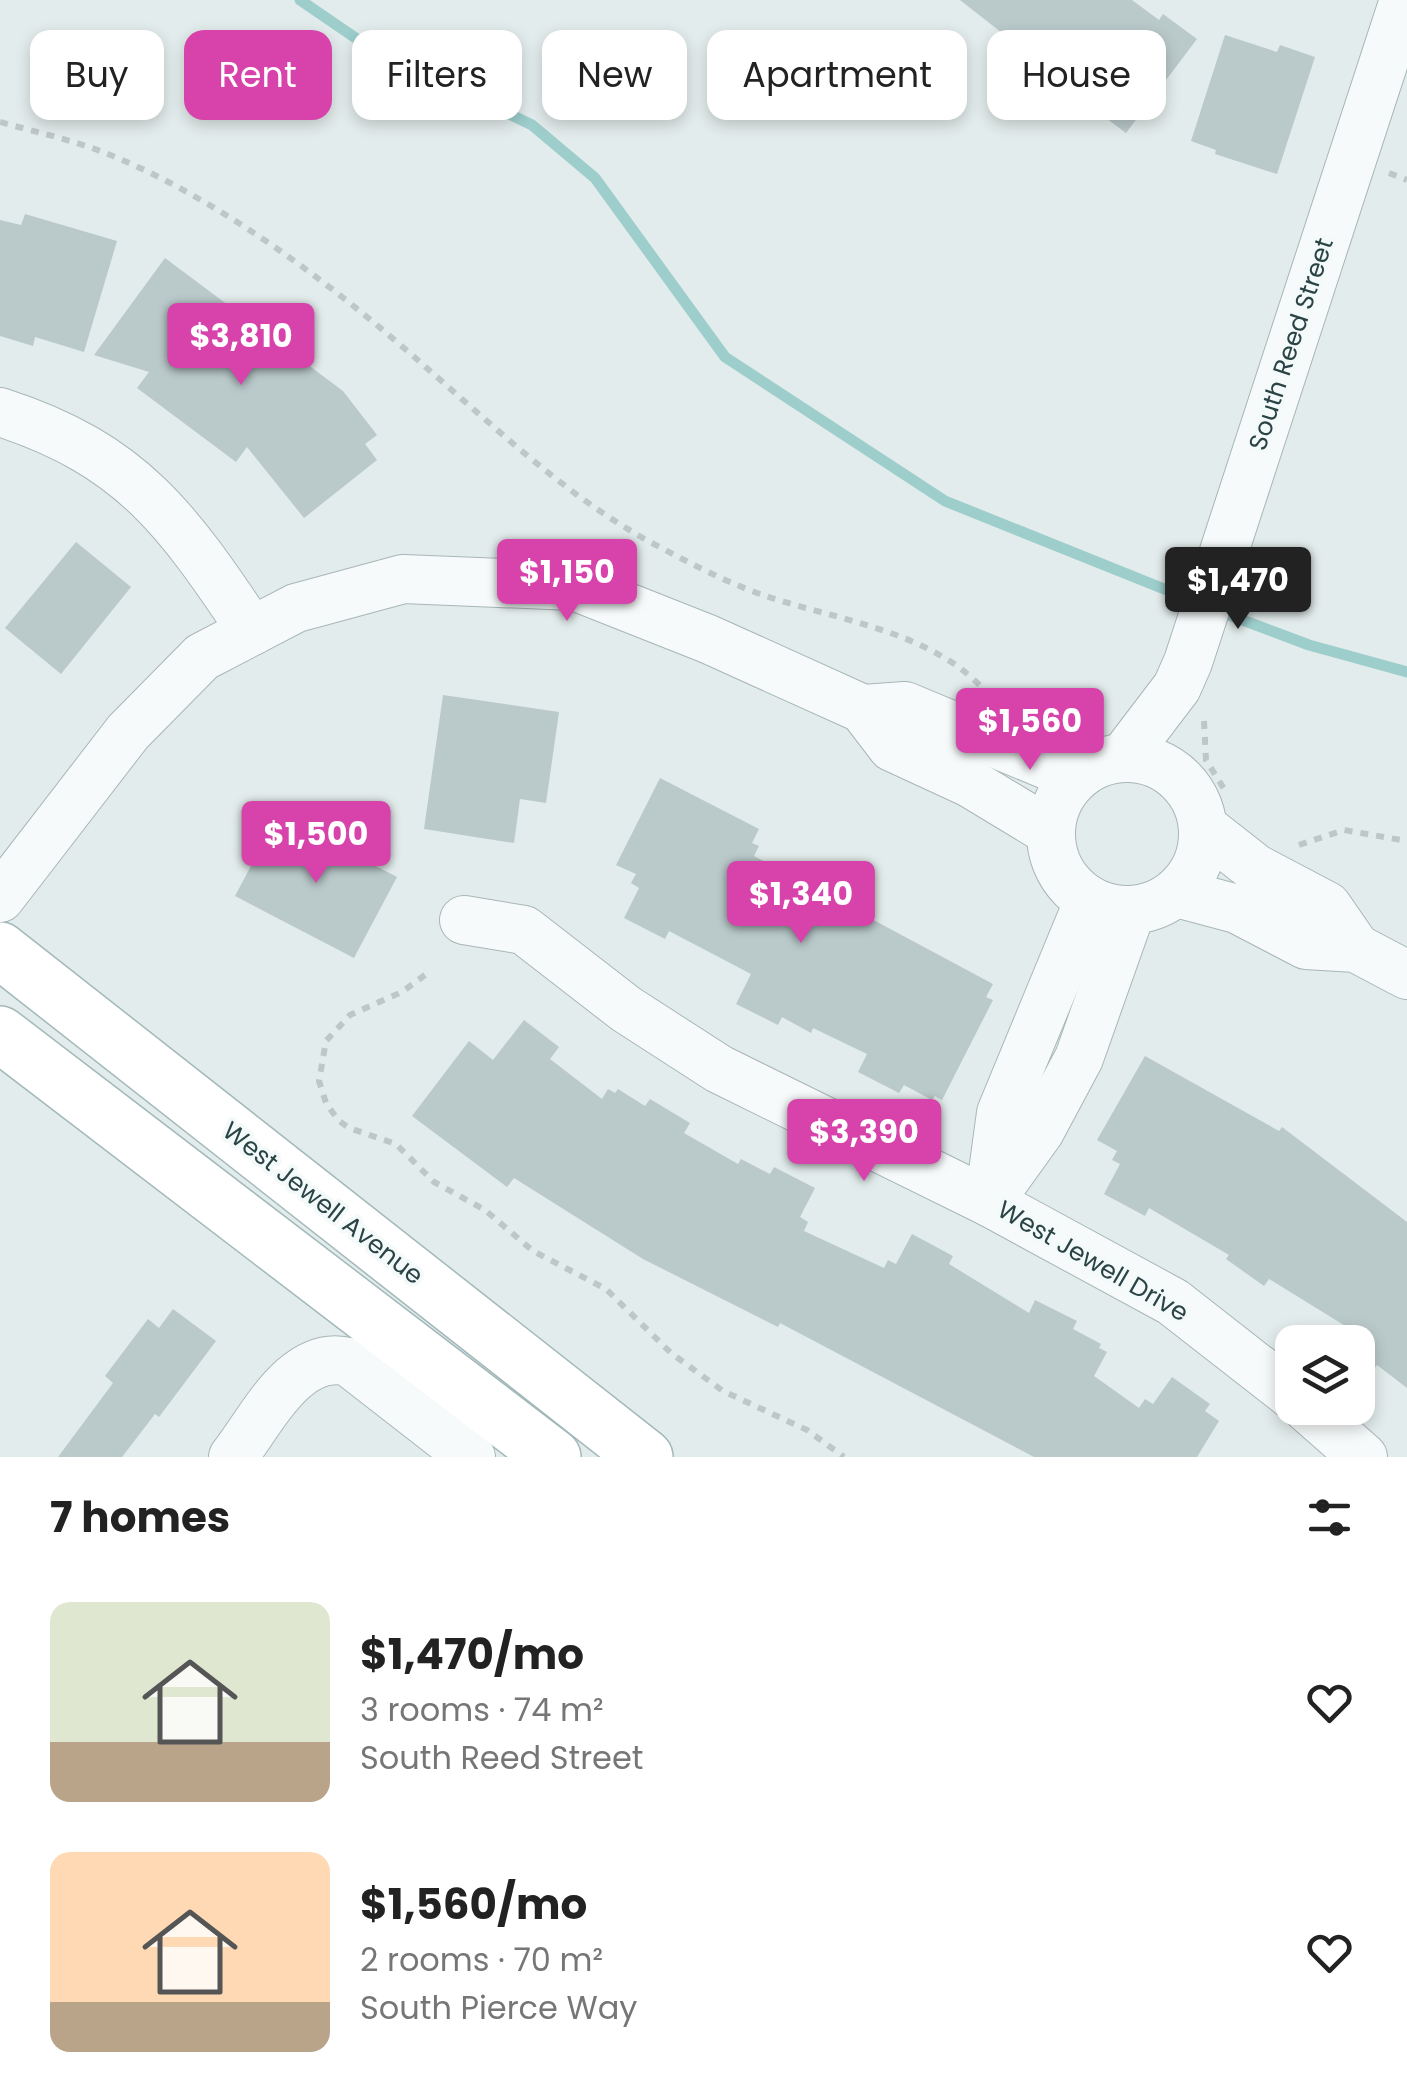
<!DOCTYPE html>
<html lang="en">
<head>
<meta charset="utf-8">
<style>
	body { margin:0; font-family:Poppins,sans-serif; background:#f2f2f2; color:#222; height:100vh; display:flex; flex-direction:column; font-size:38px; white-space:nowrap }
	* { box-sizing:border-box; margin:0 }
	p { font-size:32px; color:#767676 }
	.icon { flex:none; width:55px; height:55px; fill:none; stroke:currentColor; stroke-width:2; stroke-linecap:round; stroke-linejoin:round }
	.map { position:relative; height:1457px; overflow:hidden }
	.drawer { display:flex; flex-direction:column; background:#fff; flex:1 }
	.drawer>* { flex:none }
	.banner { position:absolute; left:30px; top:30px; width:1348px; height:90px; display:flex; gap:20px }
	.controls { position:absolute; left:1275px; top:1325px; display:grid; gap:20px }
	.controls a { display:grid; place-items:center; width:100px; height:100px; border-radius:20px; background:#fff; box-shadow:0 5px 15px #0003; font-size:50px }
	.price { position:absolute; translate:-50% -85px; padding:0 22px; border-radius:10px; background:#d743ab; color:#fff; font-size:32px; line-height:65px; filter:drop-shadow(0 2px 5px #0008) }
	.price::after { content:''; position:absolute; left:50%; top:60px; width:30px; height:22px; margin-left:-15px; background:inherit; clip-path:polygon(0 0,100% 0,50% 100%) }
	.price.active { background:#222; color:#fff }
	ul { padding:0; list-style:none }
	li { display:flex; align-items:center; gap:30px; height:250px; padding:0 50px }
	li span { display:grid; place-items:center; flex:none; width:280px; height:200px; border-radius:20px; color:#555 }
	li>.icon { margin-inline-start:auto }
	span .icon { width:120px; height:120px; fill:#fffc; stroke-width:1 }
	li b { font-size:42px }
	h2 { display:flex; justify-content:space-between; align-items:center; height:120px; padding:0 50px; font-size:42px }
	.chip { padding:0 35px; border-radius:20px; background:#fff; box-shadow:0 5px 15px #0003; font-size:35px; line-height:90px }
	.chip.active { background:#d743ab; color:#fff }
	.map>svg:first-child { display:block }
</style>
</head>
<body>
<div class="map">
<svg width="1407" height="1457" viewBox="0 0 1407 1457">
	<rect width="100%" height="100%" fill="#e3ecec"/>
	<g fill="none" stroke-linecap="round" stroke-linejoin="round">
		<g stroke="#9dcecc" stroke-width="11">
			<polyline points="300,0 360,41 532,125 595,178 725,357 945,501 1194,601"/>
			<polyline points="1216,610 1309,645 1407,672"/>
		</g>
	</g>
	<g fill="#bac9ca">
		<polygon points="960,0 1132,0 1159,20 1163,14 1197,39 1126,133 1095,110 1101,102 1047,59 1043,65"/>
		<polygon points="1225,35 1277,52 1280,45 1315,57 1277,174 1215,154 1216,150 1191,141"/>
		<polygon points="25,214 117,241 84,352 35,337 33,346 0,336 0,220 21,225"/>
		<polygon points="165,258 343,391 377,435 365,444 377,460 304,518 247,447 236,462 137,388 149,372 94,355"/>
		<polygon points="76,542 131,587 61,674 5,628"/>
		<polygon points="443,695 559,712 546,803 520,799 514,843 424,829"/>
		<polygon points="660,778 759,829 752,843 759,846 754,856 993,984 986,997 993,1000 942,1100 935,1096 932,1100 904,1085 899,1093 858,1072 867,1054 813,1028 811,1033 782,1017 778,1025 736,1004 751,974 669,931 665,939 624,918 639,888 631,883 636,874 616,865"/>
		<polygon points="278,815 397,877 354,958 235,896"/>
		<polygon points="524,1020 559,1047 550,1059 602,1099 608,1089 615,1093 618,1089 645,1106 650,1099 690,1123 684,1133 738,1164 741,1159 770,1174 774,1167 815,1188 800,1217 808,1222 804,1231 884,1268 888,1260 896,1264 912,1234 953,1256 949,1264 1029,1313 1035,1300 1077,1321 1073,1329 1101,1344 1099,1348 1107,1352 1094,1376 1139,1408 1145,1399 1153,1404 1172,1377 1210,1404 1205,1411 1219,1421 1197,1457 1034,1457 780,1323 778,1327 643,1259 514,1178 507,1187 412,1116 469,1041 493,1060"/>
		<polygon points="1145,1056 1279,1131 1282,1127 1407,1222 1407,1388 1377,1365 1358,1390 1358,1342 1336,1342 1347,1327 1269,1279 1264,1286 1226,1259 1229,1255 1149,1208 1145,1216 1104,1194 1120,1164 1112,1160 1117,1151 1097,1140"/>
		<polygon points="173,1309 216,1341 159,1417 155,1414 122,1457 58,1457 113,1383 105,1376 148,1319 159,1328"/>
	</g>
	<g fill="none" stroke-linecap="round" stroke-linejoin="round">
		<g stroke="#a8b6b7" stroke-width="50">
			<g id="minor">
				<path d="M0,412c133,43 177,108 252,219"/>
				<polyline points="863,709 892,747 970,783 1051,832"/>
				<circle cx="1127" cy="834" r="76"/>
				<polyline points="1123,758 1177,687 1188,662 1404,0"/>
				<polyline points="1204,828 1255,868 1327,906 1356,948"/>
				<polyline points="1177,893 1237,909 1306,945 1356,948 1407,975"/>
				<polyline points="0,898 128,732 202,657 296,608 403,579 574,586 708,639 863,709 905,706 1076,777"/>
				<polyline points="464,920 524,930 626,1009 719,1069 989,1202 1173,1302 1292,1395"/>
				<polyline points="990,1194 1001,1113 1089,900"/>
				<polyline points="989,1202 1040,1131 1079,1058 1131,911"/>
				<polyline points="1307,1408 1363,1457"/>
				<path d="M233,1457c29,-37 62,-109 116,-95l122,95"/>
			</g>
		</g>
		<g stroke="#a2b8b9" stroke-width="58">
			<g id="major">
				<polyline points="0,950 645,1457"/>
				<polyline points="0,1034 553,1457"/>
			</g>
		</g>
		<g stroke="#bec7c8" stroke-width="6" stroke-dasharray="8 8" stroke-linecap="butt">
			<path d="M0,122c32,9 64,16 95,27 118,44 240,137 334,221 71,62 138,126 221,172 36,19 71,38 110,52 74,26 172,36 226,98"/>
			<polyline points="1389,173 1407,180"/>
			<polyline points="1204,721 1206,760 1226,792"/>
			<polyline points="1299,845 1344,830 1407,841"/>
			<polyline points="425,975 402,992 350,1015 326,1041 319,1081 326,1103 338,1120 349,1128 396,1144 434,1182 485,1210 533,1251 606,1289 671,1353 723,1391 807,1430 844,1457"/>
		</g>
		<use href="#minor" stroke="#f7fafa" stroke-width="48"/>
		<use href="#major" stroke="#fff" stroke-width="55"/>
	</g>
	<g text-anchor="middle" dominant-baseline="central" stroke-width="8" stroke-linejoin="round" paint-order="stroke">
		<g font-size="25" fill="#2a4446" stroke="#f4f9f9">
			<text transform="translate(1291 344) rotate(-72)">South Reed Street</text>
			<text transform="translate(323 1203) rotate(38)">West Jewell Avenue</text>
			<text transform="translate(1093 1261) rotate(30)">West Jewell Drive</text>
		</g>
	</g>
</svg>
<div class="controls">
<a><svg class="icon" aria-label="layers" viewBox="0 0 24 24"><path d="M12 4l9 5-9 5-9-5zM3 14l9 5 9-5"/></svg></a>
</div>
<b class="price" style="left:241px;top:388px">$3,810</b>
<b class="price" style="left:567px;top:624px">$1,150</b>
<b class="price active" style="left:1238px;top:632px">$1,470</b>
<b class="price" style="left:1030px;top:773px">$1,560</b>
<b class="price" style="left:316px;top:886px">$1,500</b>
<b class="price" style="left:801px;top:946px">$1,340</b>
<b class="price" style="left:864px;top:1184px">$3,390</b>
<div class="banner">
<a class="chip">Buy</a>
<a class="chip active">Rent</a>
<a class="chip">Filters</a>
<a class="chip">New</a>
<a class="chip">Apartment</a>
<a class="chip">House</a>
</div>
</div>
<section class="drawer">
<h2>7 homes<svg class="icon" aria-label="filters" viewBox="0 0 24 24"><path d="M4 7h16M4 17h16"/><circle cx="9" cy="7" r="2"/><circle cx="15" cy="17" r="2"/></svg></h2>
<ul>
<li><span style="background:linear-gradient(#dfe7d0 70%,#b9a48a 0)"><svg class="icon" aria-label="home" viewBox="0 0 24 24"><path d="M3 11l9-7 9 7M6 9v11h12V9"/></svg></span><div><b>$1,470/mo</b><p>3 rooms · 74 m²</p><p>South Reed Street</p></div><svg class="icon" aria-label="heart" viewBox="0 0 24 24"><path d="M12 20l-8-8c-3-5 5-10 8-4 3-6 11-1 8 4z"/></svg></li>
<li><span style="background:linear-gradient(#ffd9b3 75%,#b9a48a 0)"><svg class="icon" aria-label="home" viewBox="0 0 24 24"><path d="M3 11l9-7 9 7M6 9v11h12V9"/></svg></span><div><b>$1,560/mo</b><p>2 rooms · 70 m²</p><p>South Pierce Way</p></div><svg class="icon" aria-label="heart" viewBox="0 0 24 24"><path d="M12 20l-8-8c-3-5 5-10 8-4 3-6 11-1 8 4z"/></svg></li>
</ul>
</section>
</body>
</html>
